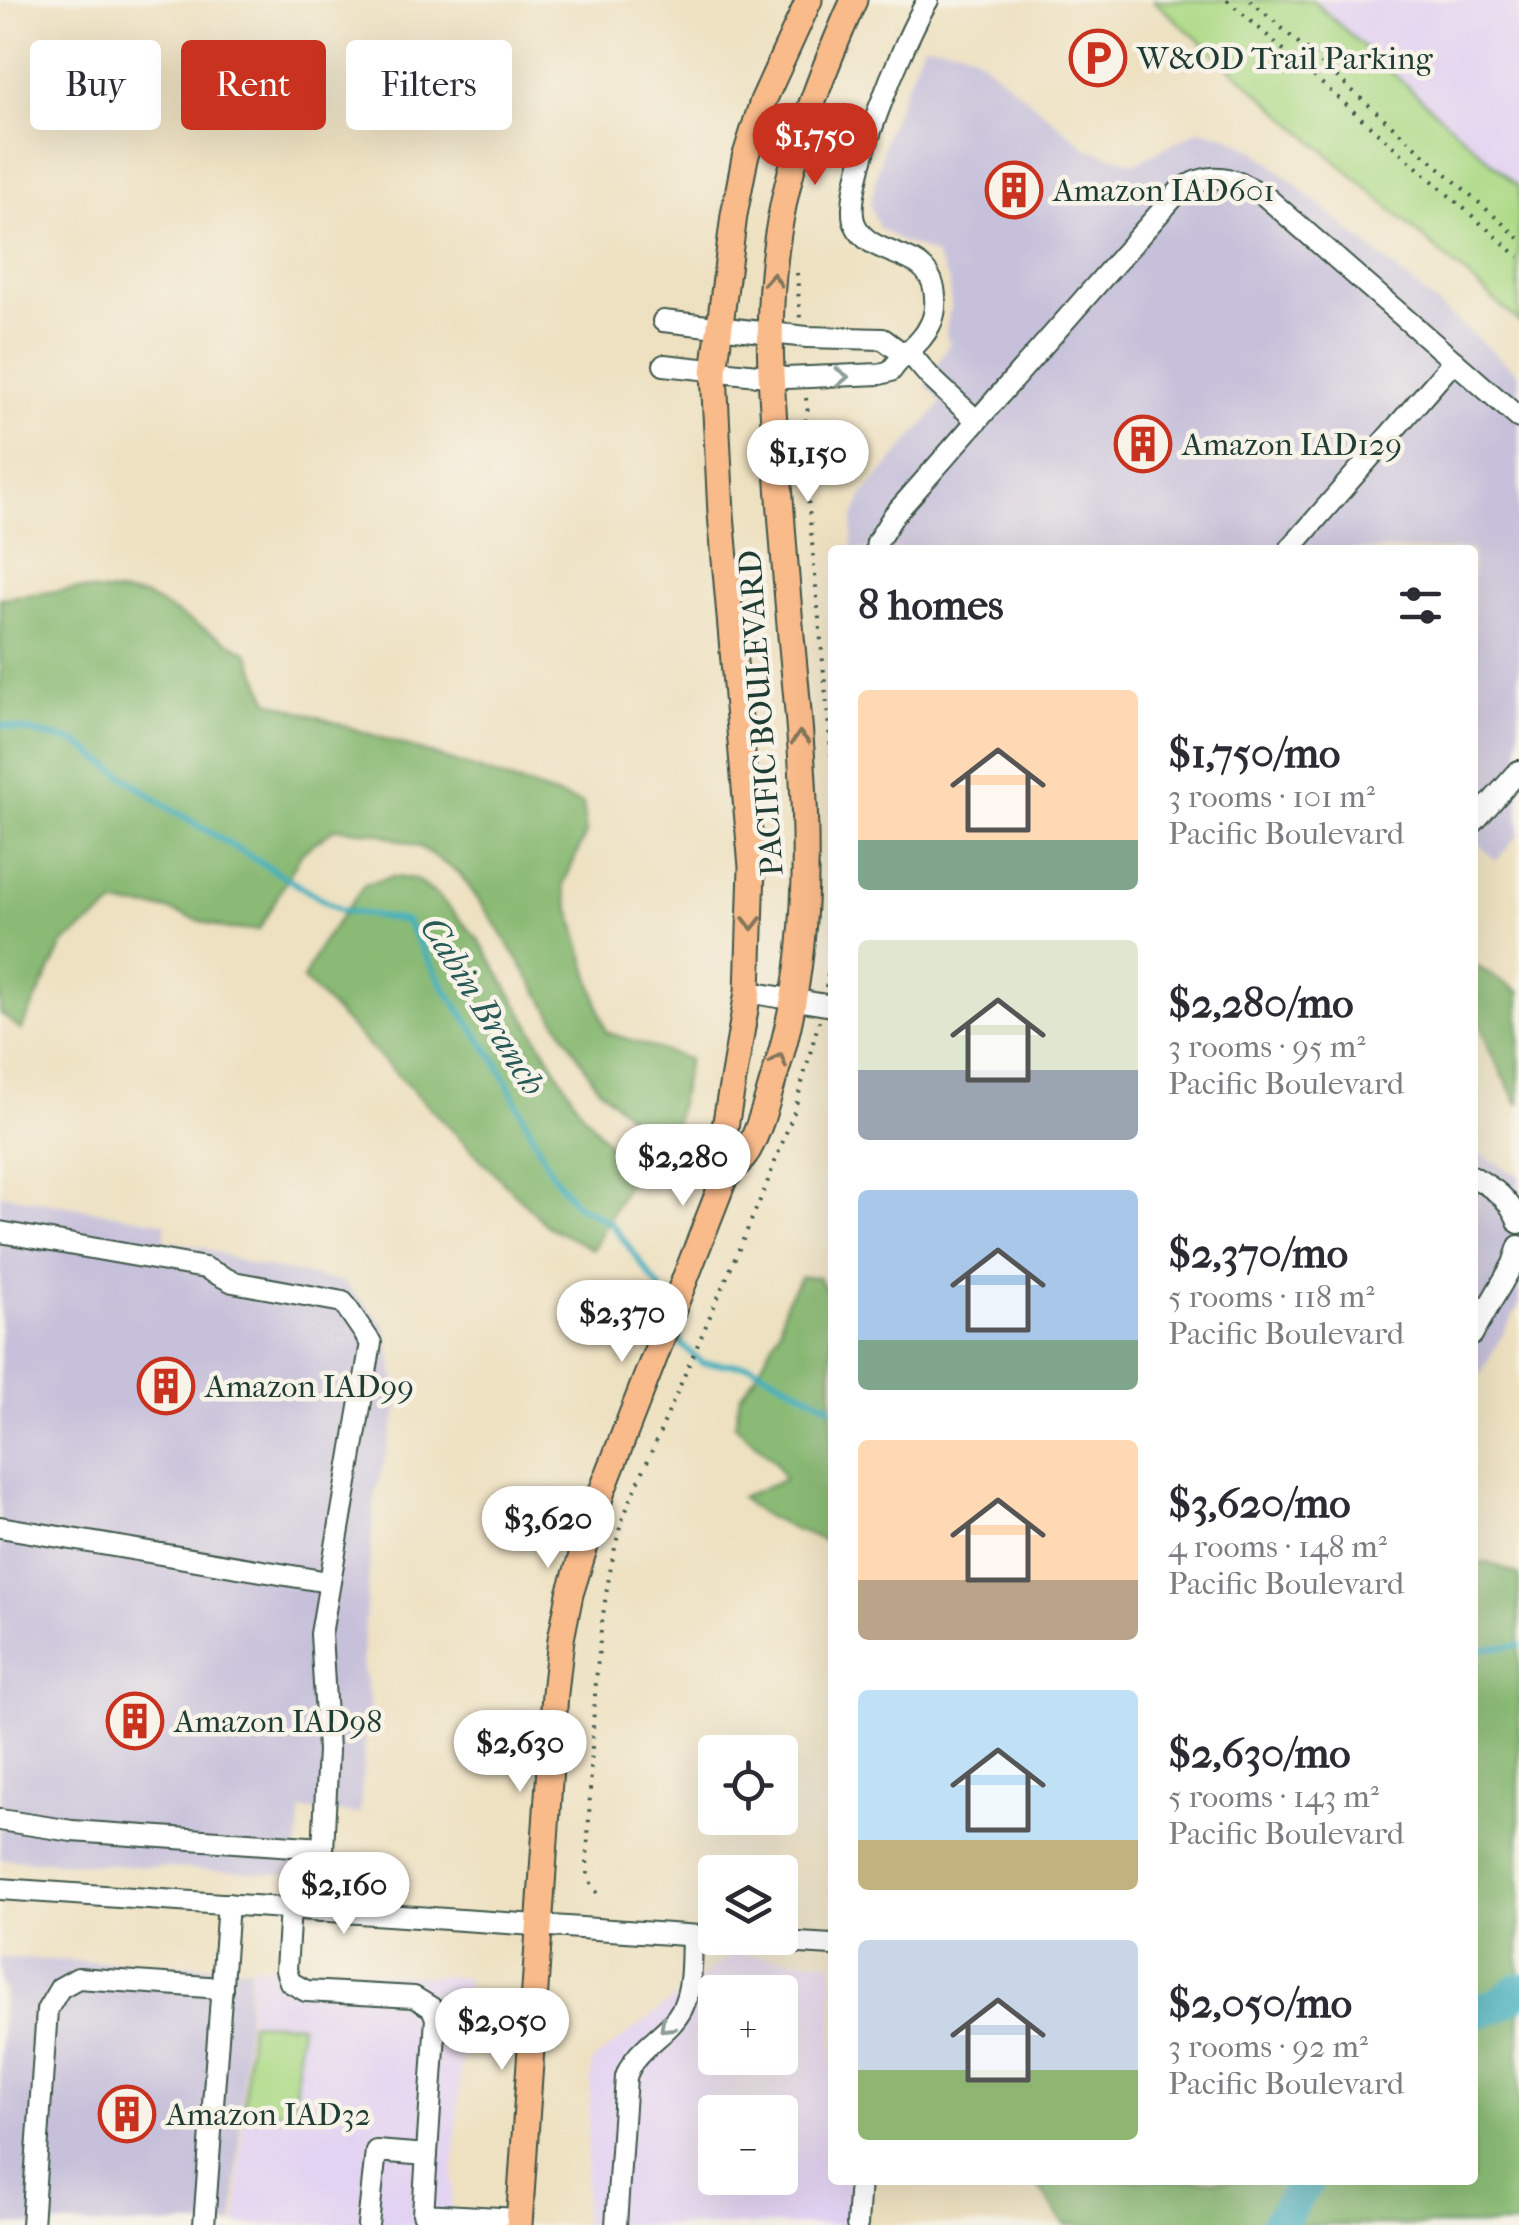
<!DOCTYPE html>
<html lang="en">
<head>
<meta charset="utf-8">
<style>
	body { margin:0; font-family:"IM FELL French Canon",serif; background:#f7f7f7; color:#2b2b33; height:100vh; display:flex; flex-direction:column; font-size:38px; white-space:nowrap }
	* { box-sizing:border-box; margin:0 }
	p { font-size:32px; color:#7c7c81 }
	.icon { flex:none; width:55px; height:55px; fill:none; stroke:currentColor; stroke-width:2; stroke-linecap:round; stroke-linejoin:round }
	.map { position:relative; flex:1; overflow:hidden }
	.details { position:absolute; left:828px; top:545px; width:650px; height:1640px; display:flex; flex-direction:column; background:#fff; border-radius:10px; box-shadow:0 10px 40px #0002 }
	.details>* { flex:none }
	.top-card { position:absolute; left:30px; top:40px; width:648px; height:90px; display:flex; gap:20px }
	.buttons { position:absolute; left:698px; top:1735px; display:grid; gap:20px }
	.buttons a { display:grid; place-items:center; width:100px; height:100px; border-radius:10px; background:#fff; box-shadow:0 10px 40px #0002; font-size:50px }
	.price { position:absolute; translate:-50% -85px; padding:0 22px; border-radius:35px; background:#fff; color:#222; font-size:32px; line-height:65px; filter:drop-shadow(0 2px 5px #0008) }
	.price::after { content:''; position:absolute; left:50%; top:60px; width:30px; height:22px; margin-left:-15px; background:inherit; clip-path:polygon(0 0,100% 0,50% 100%) }
	.price.current { background:#c8321e; color:#fff }
	ul { padding:0; list-style:none }
	li { display:flex; align-items:center; gap:30px; height:250px; padding:0 30px }
	li span { display:grid; place-items:center; flex:none; width:280px; height:200px; border-radius:10px; color:#555 }
	li>.icon { margin-inline-start:auto }
	span .icon { width:120px; height:120px; fill:#fffc; stroke-width:1 }
	li b { font-size:42px }
	h2 { display:flex; justify-content:space-between; align-items:center; height:120px; padding:0 30px; font-size:42px }
	.pill { padding:0 35px; border-radius:10px; background:#fff; box-shadow:0 10px 40px #0002; font-size:35px; line-height:90px }
	.pill.current { background:#c8321e; color:#fff }
	.map>svg:first-child { display:block }
</style>
</head>
<body>
<div class="map">
<svg width="1519" height="2225" viewBox="0 0 1519 2225">
	<rect width="100%" height="100%" fill="#f7f3e8"/>
	<filter id="ink" filterUnits="userSpaceOnUse"><feTurbulence type="fractalNoise" baseFrequency=".01" numOctaves="2"/><feDisplacementMap in="SourceGraphic" scale="20" xChannelSelector="R" yChannelSelector="G"/><feConvolveMatrix kernelMatrix="1 2 1 2 8 2 1 2 1" color-interpolation-filters="sRGB"/></filter>
	<filter id="wash" filterUnits="userSpaceOnUse"><feTurbulence type="fractalNoise" baseFrequency=".0048" numOctaves="4" result="noise"/><feDisplacementMap in="SourceGraphic" scale="40" xChannelSelector="R" yChannelSelector="G"/><feGaussianBlur stdDeviation="2.25" result="paint"/><feColorMatrix in="noise" values="0 0 0 0 0 0 0 0 0 0 0 0 0 0 0 0 0 1.4 0 .05"/><feComposite in="paint" operator="in"/></filter>
	<g filter="url(#wash)">
		<rect width="100%" height="100%" fill="#eee1c1"/>
		<g fill="#e3d3f2" fill-rule="evenodd">
			<polygon points="1308,0 1519,0 1519,189"/>
			<path d="M732,1954l100,8v218h29l-3,45h-275l9,-163zM715,1992h65v66h-65zM715,2112h65v66h-65z"/>
			<polygon points="252,1965 467,1978 450,2225 237,2225"/>
		</g>
		<g fill="#c6c0da">
			<polygon points="923,44 960,48 975,55 1088,149 1136,163 1199,130 1226,135 1256,151 1519,374 1519,834 1496,861 1480,845 1473,852 1472,550 852,550 853,519 863,495 942,403 926,385 950,342 945,336 951,304 949,281 935,255 900,241 879,228 870,205 885,137"/>
			<polygon points="1472,1149 1519,1176 1519,1305 1473,1387"/>
			<polygon points="0,1194 166,1223 164,1241 202,1247 249,1264 344,1282 385,1325 400,1402 375,1496 362,1661 373,1722 366,1724 360,1814 301,1810 295,1875 0,1859"/>
			<polygon points="0,1958 250,1967 234,2225 0,2225 0,2046 4,1987 0,1985"/>
		</g>
		<g fill="#adda87" stroke="#668c5e" stroke-width="2.5">
			<polygon points="1153,0 1312,0 1519,187 1519,322"/>
			<polygon points="250,2022 300,2024 294,2112 244,2109"/>
		</g>
		<g fill="#8aba74" stroke="#547c54" stroke-width="2.5">
			<polygon points="75,589 145,596 248,653 269,701 583,804 586,833 563,885 606,1032 688,1059 674,1128 636,1123 597,1086 497,926 460,874 420,847 378,833 335,828 302,852 259,930 226,929 165,909 115,905 64,943 21,1030 0,1013 0,598"/>
			<polygon points="393,877 415,879 439,897 479,940 581,1111 633,1173 593,1249 547,1226 303,979 321,944 365,884"/>
			<polygon points="1473,964 1519,992 1519,1105 1491,1053 1473,1007"/>
			<path d="M801,1277h17l14,21v246c-29,-14 -70,-23 -91,-47l43,-17 -9,-19 -40,-36 5,-30 16,-20 23,-45 7,-29z"/>
			<polygon points="1487,1562 1519,1575 1519,2225 1065,2225 1034,2180 1472,2180 1472,1564"/>
		</g>
		<g fill="none" stroke-linecap="round" stroke-linejoin="round">
			<g stroke="#43b0bf" stroke-width="6">
				<polyline points="0,725 76,742 166,806 340,910 406,921 444,987 498,1064 551,1172 575,1204 611,1223 661,1290 667,1305"/>
				<polyline points="675,1326 682,1345 702,1363 751,1365 832,1407"/>
				<polyline points="1472,1650 1519,1645"/>
			</g>
			<g stroke="#43b0bf" stroke-width="35">
				<polyline points="1472,2012 1496,2006 1519,1990"/>
				<polyline points="1277,2225 1307,2180"/>
			</g>
		</g>
	</g>
	<g filter="url(#ink)">
		<g fill="none" stroke-linecap="round" stroke-linejoin="round">
			<g stroke="#3e5649" stroke-width="24">
				<g id="minor">
					<polyline points="663,321 807,337 883,339 902,353"/>
					<polyline points="907,350 930,377 977,421"/>
					<path d="M664,365l122,13 94,-4 11,-3c13,-20 30,-26 39,-46 6,-11 6,-25 4,-37 -9,-41 -63,-28 -79,-64 -15,-35 51,-189 73,-224"/>
					<path d="M876,550l1,-8 17,-27 285,-324c32,-23 55,-13 86,5l254,222"/>
					<polyline points="1289,550 1454,361"/>
					<polyline points="1472,824 1519,771"/>
					<polyline points="748,992 832,1006"/>
					<path d="M1472,1176c23,13 38,23 47,47"/>
					<polyline points="0,1232 205,1268 233,1282 343,1302 371,1343 321,1634 328,1750 320,1911"/>
					<polyline points="1472,1335 1513,1264 1519,1246"/>
					<polyline points="0,1527 328,1582"/>
					<polyline points="0,1820 72,1831 323,1848"/>
					<polyline points="0,1889 715,1937"/>
					<polyline points="290,1908 286,1970 290,1982 306,1991 414,1997 432,2008 436,2018 423,2214 519,2219"/>
					<polyline points="717,1938 832,1945"/>
					<polyline points="32,2225 47,2010 60,1988 78,1978 222,1988"/>
					<polyline points="204,2225 228,1904"/>
					<polyline points="368,2225 376,2151 427,2155"/>
					<path d="M616,2225l10,-148c10,-31 42,-41 56,-68 11,-22 9,-50 10,-73"/>
					<polyline points="857,2225 860,2180"/>
				</g>
			</g>
			<g stroke="#3e5649" stroke-width="29">
				<g id="major">
					<polyline points="724,1179 722,1145 748,992 752,867 721,514 714,372 734,215 745,158 763,101 809,0"/>
					<path d="M519,2225l36,-532 6,-54 9,-45 32,-103 122,-312c8,-9 18,-19 24,-29 13,-23 20,-54 28,-79 44,-141 29,-289 15,-435 -5,-55 -9,-110 -13,-166 -6,-65 -11,-131 -5,-196 8,-95 42,-187 81,-274"/>
				</g>
			</g>
			<g stroke="#3e5649" stroke-width="4" stroke-dasharray="2.5 8" stroke-linecap="butt">
				<polyline points="1227,0 1519,257"/>
				<polyline points="1250,0 1519,238"/>
				<polyline points="797,273 800,319"/>
				<polyline points="806,398 808,414 802,433 832,761"/>
				<polyline points="826,987 832,945"/>
				<path d="M597,1893l-9,-15 -1,-19c6,-112 5,-230 35,-339l142,-329 30,-79 25,-91"/>
			</g>
			<use href="#minor" stroke="#fff" stroke-width="20"/>
			<use href="#major" stroke="#fabb8b" stroke-width="25"/>
		</g>
		<defs><path id="oneway-chevron" d="M-2-3.5L2.5 0L-2 3.5" fill="none" stroke-width="1.6" stroke-linecap="round" stroke-linejoin="round" transform="scale(2.5)"/></defs>
		<g stroke="#82765b">
			<use href="#oneway-chevron" transform="translate(773 280) rotate(-86)"/>
			<use href="#oneway-chevron" transform="translate(800 738) rotate(-93)"/>
			<use href="#oneway-chevron" transform="translate(752 923) rotate(90)"/>
			<use href="#oneway-chevron" transform="translate(779 1060) rotate(-73)"/>
		</g>
		<g stroke="#8f9e9a">
			<use href="#oneway-chevron" transform="translate(842 377) rotate(-2)"/>
			<use href="#oneway-chevron" transform="translate(666 2026) rotate(136)"/>
		</g>
	</g>
	<defs>
		<g id="parking-ring" transform="scale(2.875)"><circle r="9.5" fill="#f7f3e8" stroke="#c8321e" stroke-width="1.5"/><path d="M-3.5-5.5H1a3.5 3.5 0 0 1 0 7H-1V5.5H-3.5ZM-1-3.4V-.6H.8a1.4 1.4 0 0 0 0-2.8Z" fill="#c8321e"/></g>
		<g id="building-ring" transform="scale(2.875)"><circle r="9.5" fill="#f7f3e8" stroke="#c8321e" stroke-width="1.5"/><path d="M-4-6H4V6H1V3H-1V6H-4ZM-2.5-4.3h1.7v1.8h-1.7ZM.8-4.3h1.7v1.8H.8ZM-2.5-1h1.7V.8h-1.7ZM.8-1h1.7V.8H.8Z" fill="#c8321e"/></g>
	</defs>
	<g fill-rule="evenodd">
		<use href="#parking-ring" x="1098" y="58"/>
		<use href="#building-ring" x="1014" y="190"/>
		<use href="#building-ring" x="1143" y="444"/>
		<use href="#building-ring" x="166" y="1386"/>
		<use href="#building-ring" x="135" y="1721"/>
		<use href="#building-ring" x="127" y="2114"/>
	</g>
	<g text-anchor="middle" dominant-baseline="central" stroke-width="9" stroke-linejoin="round" paint-order="stroke">
		<g font-size="32" fill="#1f3d34" stroke="#f7f3e8" text-anchor="start">
			<text x="1137" y="58">W&amp;OD Trail Parking</text>
			<text x="1053" y="190">Amazon IAD601</text>
			<text x="1182" y="444">Amazon IAD129</text>
			<text x="205" y="1386">Amazon IAD99</text>
			<text x="174" y="1721">Amazon IAD98</text>
			<text x="166" y="2114">Amazon IAD32</text>
		</g>
		<g font-size="32" fill="#1f3d34" stroke="#f7f3e8">
			<text transform="translate(761 713) rotate(-94)">PACIFIC BOULEVARD</text>
		</g>
		<g font-size="35" font-style="italic" fill="#285a57" stroke="#f7f3e8">
			<text transform="translate(483 1006) rotate(58)">Cabin Branch</text>
		</g>
	</g>
</svg>
<div class="buttons">
<a><svg class="icon" aria-label="locate" viewBox="0 0 24 24"><circle cx="12" cy="12" r="6"/><path d="M12 2v4M12 18v4M2 12h4M18 12h4"/></svg></a>
<a><svg class="icon" aria-label="layers" viewBox="0 0 24 24"><path d="M12 4l9 5-9 5-9-5zM3 14l9 5 9-5"/></svg></a>
<a>+</a>
<a>−</a>
</div>
<b class="price current" style="left:815px;top:188px">$1,750</b>
<b class="price" style="left:808px;top:505px">$1,150</b>
<b class="price" style="left:683px;top:1209px">$2,280</b>
<b class="price" style="left:622px;top:1365px">$2,370</b>
<b class="price" style="left:548px;top:1571px">$3,620</b>
<b class="price" style="left:520px;top:1795px">$2,630</b>
<b class="price" style="left:344px;top:1937px">$2,160</b>
<b class="price" style="left:502px;top:2073px">$2,050</b>
<div class="top-card">
<a class="pill">Buy</a>
<a class="pill current">Rent</a>
<a class="pill">Filters</a>
</div>
<section class="details">
<h2>8 homes<svg class="icon" aria-label="filters" viewBox="0 0 24 24"><path d="M4 7h16M4 17h16"/><circle cx="9" cy="7" r="2"/><circle cx="15" cy="17" r="2"/></svg></h2>
<ul>
<li><span style="background:linear-gradient(#ffd9b3 75%,#7fa58c 0)"><svg class="icon" aria-label="home" viewBox="0 0 24 24"><path d="M3 11l9-7 9 7M6 9v11h12V9"/></svg></span><div><b>$1,750/mo</b><p>3 rooms · 101 m²</p><p>Pacific Boulevard</p></div></li>
<li><span style="background:linear-gradient(#dfe7d0 65%,#9aa5b1 0)"><svg class="icon" aria-label="home" viewBox="0 0 24 24"><path d="M3 11l9-7 9 7M6 9v11h12V9"/></svg></span><div><b>$2,280/mo</b><p>3 rooms · 95 m²</p><p>Pacific Boulevard</p></div></li>
<li><span style="background:linear-gradient(#a9c7e8 75%,#7fa58c 0)"><svg class="icon" aria-label="home" viewBox="0 0 24 24"><path d="M3 11l9-7 9 7M6 9v11h12V9"/></svg></span><div><b>$2,370/mo</b><p>5 rooms · 118 m²</p><p>Pacific Boulevard</p></div></li>
<li><span style="background:linear-gradient(#ffd9b3 70%,#b9a48a 0)"><svg class="icon" aria-label="home" viewBox="0 0 24 24"><path d="M3 11l9-7 9 7M6 9v11h12V9"/></svg></span><div><b>$3,620/mo</b><p>4 rooms · 148 m²</p><p>Pacific Boulevard</p></div></li>
<li><span style="background:linear-gradient(#bfe0f5 75%,#c2b280 0)"><svg class="icon" aria-label="home" viewBox="0 0 24 24"><path d="M3 11l9-7 9 7M6 9v11h12V9"/></svg></span><div><b>$2,630/mo</b><p>5 rooms · 143 m²</p><p>Pacific Boulevard</p></div></li>
<li><span style="background:linear-gradient(#c9d6e8 65%,#8fb573 0)"><svg class="icon" aria-label="home" viewBox="0 0 24 24"><path d="M3 11l9-7 9 7M6 9v11h12V9"/></svg></span><div><b>$2,050/mo</b><p>3 rooms · 92 m²</p><p>Pacific Boulevard</p></div></li>
</ul>
</section>
</div>
</body>
</html>
